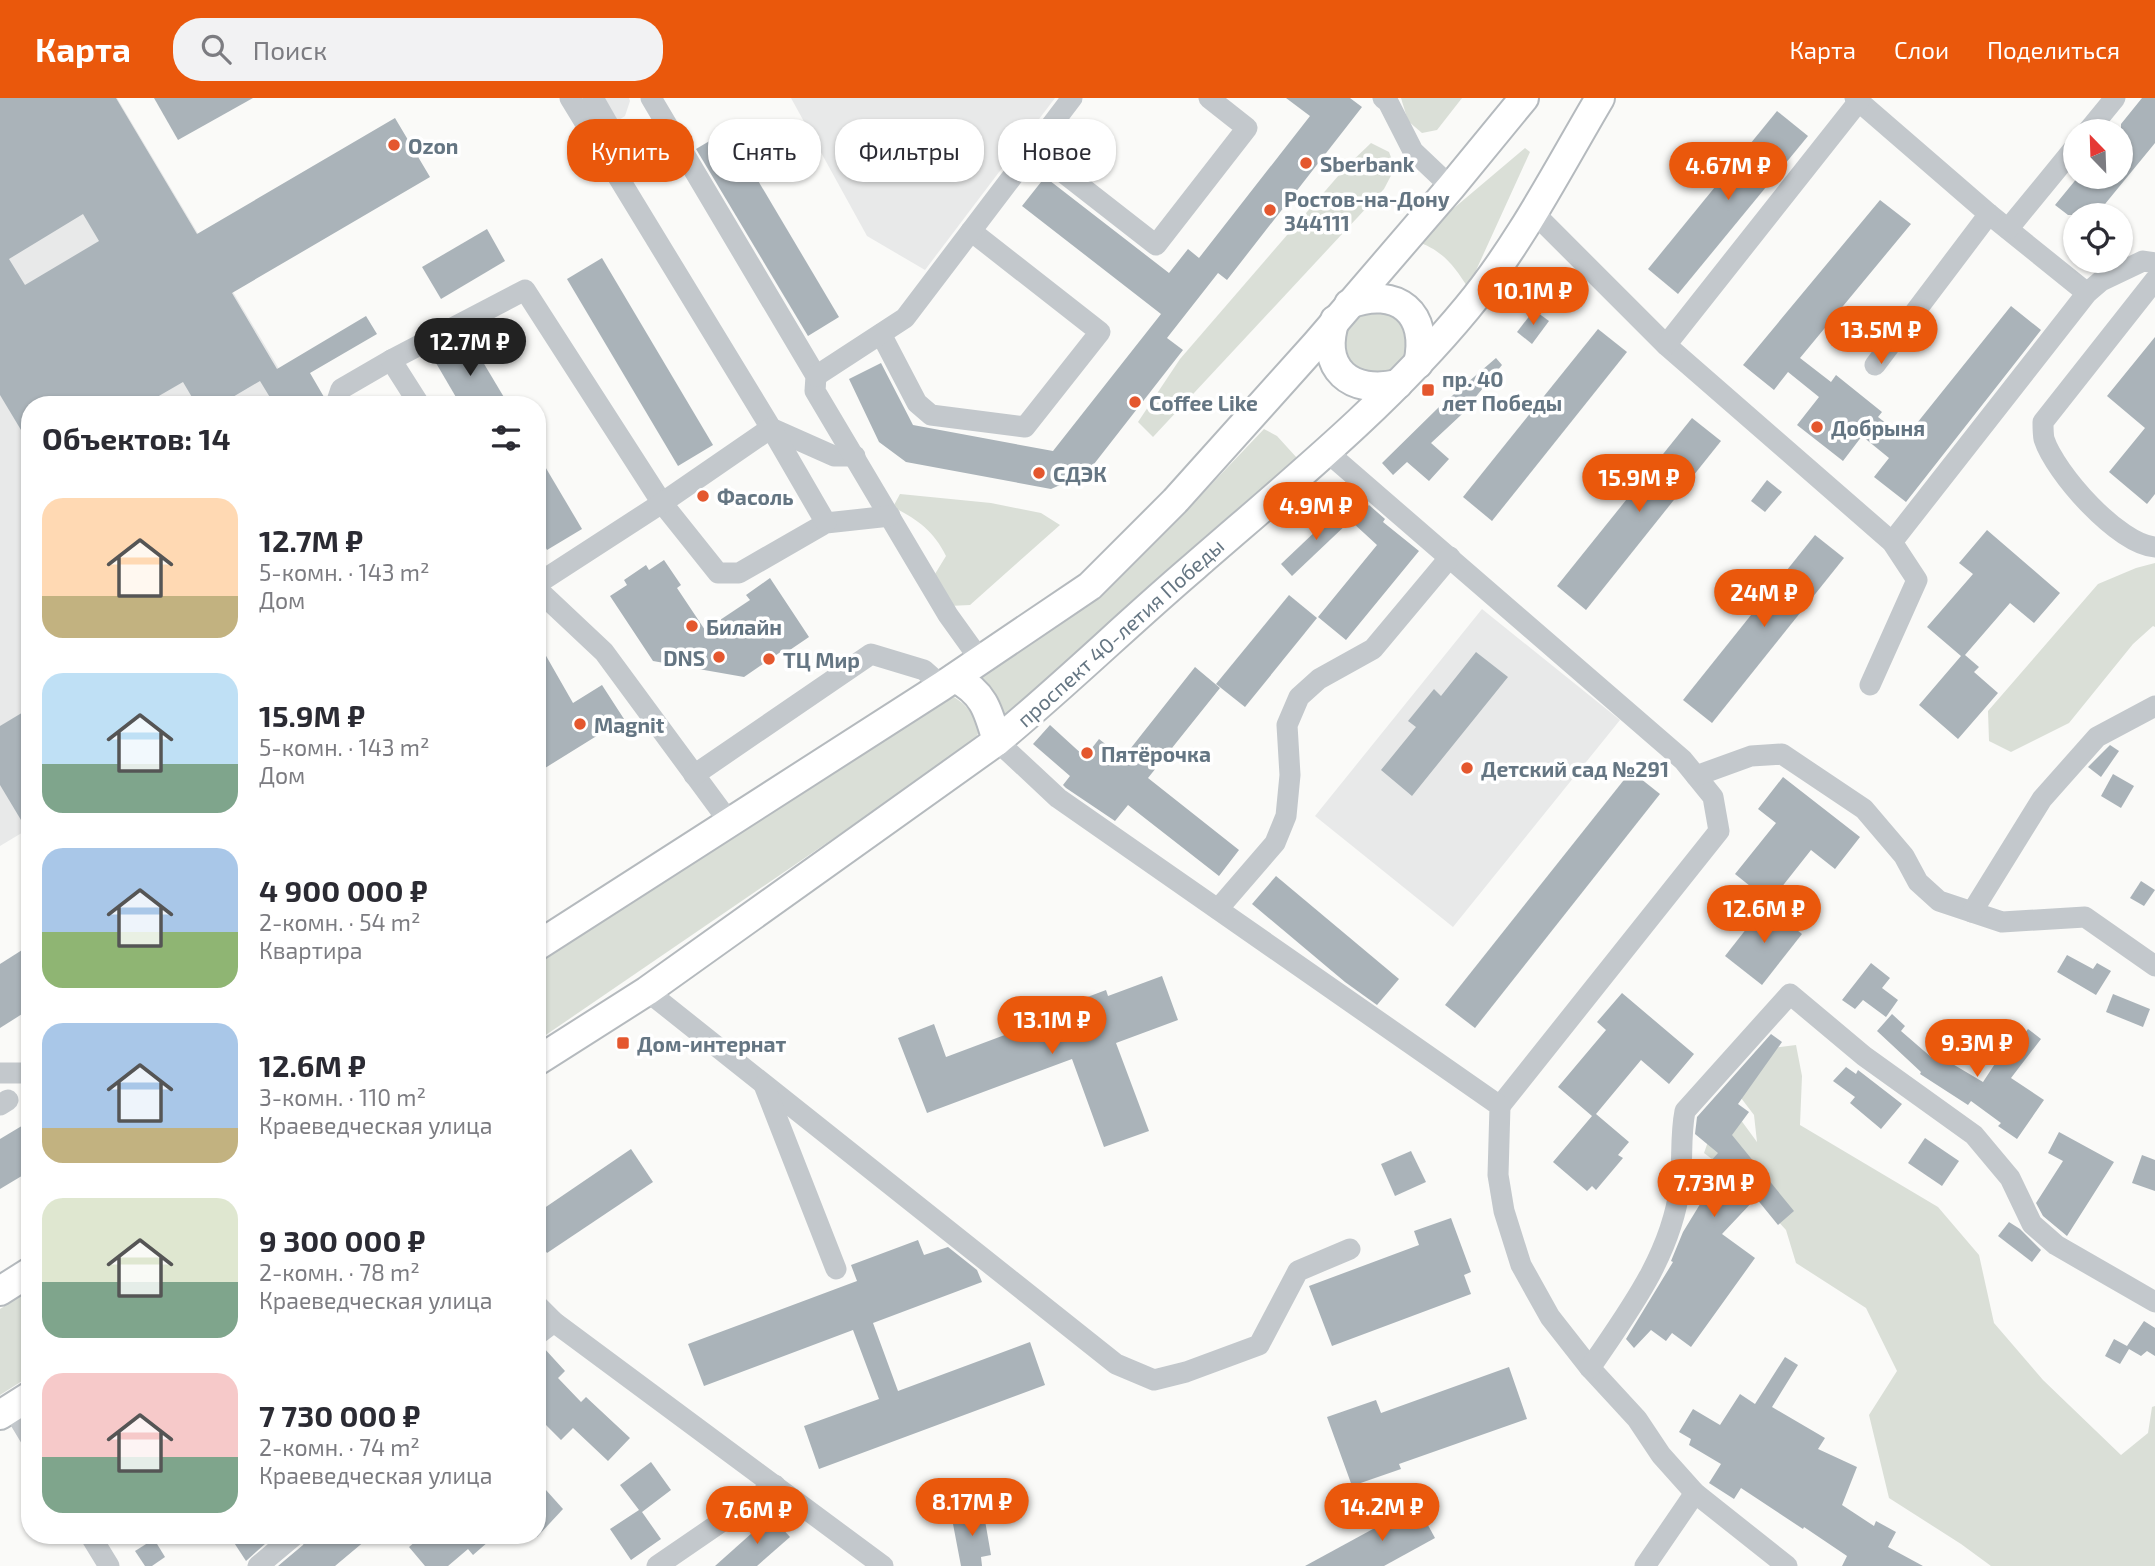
<!DOCTYPE html>
<html lang="ru">
<head>
<meta charset="utf-8">
<style>
	body { margin:0; font-family:"Exo 2",sans-serif; background:#f2f2f3; color:#2b2b33; height:100vh; display:flex; flex-direction:column; font-size:26px; white-space:nowrap }
	* { box-sizing:border-box; margin:0 }
	p { font-size:23px; color:#7c7c81 }
	.icon { flex:none; width:38px; height:38px; fill:none; stroke:currentColor; stroke-width:2; stroke-linecap:round; stroke-linejoin:round }
	.map { position:relative; flex:1; overflow:hidden }
	.sheet { position:absolute; left:21px; top:298px; width:525px; height:1148px; display:flex; flex-direction:column; background:#fff; border-radius:28px; box-shadow:0 2px 5px #0004 }
	.sheet>* { flex:none }
	.guide { position:absolute; left:567px; top:21px; width:665px; height:63px; display:flex; gap:14px }
	.needle { width:46px; rotate:337deg }
	.tools { position:absolute; left:2063px; top:21px; display:grid; gap:14px }
	.tools a { display:grid; place-items:center; width:70px; height:70px; border-radius:50%; background:#fff; box-shadow:0 2px 5px #0004; font-size:35px }
	.price { position:absolute; translate:-50% -60px; padding:0 16px; border-radius:24px; background:#ea580c; color:#fff; font-size:23px; line-height:46px; filter:drop-shadow(0 2px 4px #0008) }
	.price::after { content:''; position:absolute; left:50%; top:42px; width:21px; height:16px; margin-left:-10px; background:inherit; clip-path:polygon(0 0,100% 0,50% 100%) }
	.price.active { background:#222; color:#fff }
	ul { padding:0; list-style:none }
	li { display:flex; align-items:center; gap:21px; height:175px; padding:0 21px }
	li span { display:grid; place-items:center; flex:none; width:196px; height:140px; border-radius:21px; color:#555 }
	li>.icon { margin-inline-start:auto }
	span .icon { width:84px; height:84px; fill:#fffc; stroke-width:1 }
	li b { font-size:30px }
	h2 { display:flex; justify-content:space-between; align-items:center; height:84px; padding:0 21px; font-size:30px }
	.tag { padding:0 24px; border-radius:28px; background:#fff; box-shadow:0 2px 5px #0004; font-size:24px; line-height:63px }
	.tag.active { background:#ea580c; color:#fff }
	header { display:flex; align-items:center; gap:42px; box-sizing:border-box; height:98px; padding:0 35px; background:#ea580c; color:#fff }
	header strong { font-size:33px }
	nav { display:flex; gap:38px; margin-inline-start:auto; font-size:24px }
	.search { width:490px; height:63px; background:#f2f2f3; display:flex; align-items:center; gap:18px; box-sizing:border-box; padding:0 24px; border-radius:28px; color:#7c7c81; font-size:26px }
	.map>svg:first-child { display:block }
</style>
</head>
<body>
<header>
<strong>Карта</strong>
<div class="search"><svg class="icon" aria-label="search" viewBox="0 0 24 24"><circle cx="10" cy="10" r="6"/><path d="M15 15l6 6"/></svg>Поиск</div>
<nav><a>Карта</a><a>Слои</a><a>Поделиться</a></nav>
</header>
<div class="map">
<svg width="2155" height="1468" viewBox="0 0 2155 1468">
	<rect width="100%" height="100%" fill="#fafaf8"/>
	<g fill="#e8e9e9">
		<polygon points="0,0 117,0 300,306 30,306 30,730 0,748"/>
		<polygon points="577,0 629,0 630,3 625,18 609,28"/>
		<polygon points="791,0 1055,0 925,172 867,138"/>
		<polygon points="1482,511 1620,622 1453,829 1315,718"/>
	</g>
	<g fill="#dadfd7">
		<polygon points="1401,0 1462,0 1437,32 1422,35 1408,23"/>
		<polygon points="1371,45 1389,54 1395,70 1384,91 1153,339 1138,324 1180,261 1345,70"/>
		<path d="M1525,50l5,4 -62,136c-14,-23 -27,-39 -53,-47z"/>
		<polygon points="1398,214 1414,255 1383,284 1343,265 1340,233 1353,215"/>
		<polygon points="1264,331 1277,338 1297,360 1203,440 1000,622 973,580 1098,494 1185,414"/>
		<path d="M900,396l91,9 50,10 19,12 -90,80 -21,1 -14,-32 11,-18c-12,-25 -29,-37 -53,-49z"/>
		<polygon points="2155,465 2155,529 2153,528 2133,546 2069,625 2011,654 1989,643 1988,613 2098,486 2136,470"/>
		<path d="M954,599c14,9 20,18 26,33l-7,13 -436,298v-77l404,-263z"/>
		<polygon points="1796,947 1802,978 1800,1027 1938,1109 1979,1157 1994,1225 2043,1282 2121,1357 2148,1335 2152,1309 2155,1308 2155,1468 1991,1468 1961,1446 1889,1400 1869,1317 1897,1273 1866,1210 1796,1165 1786,1132 1742,1084 1704,1055 1717,1018 1735,1014 1757,1044 1754,1017 1738,996 1771,950"/>
		<polygon points="30,1192 30,1278 0,1297 0,1211"/>
	</g>
	<g fill="#aab3b9" fill-rule="evenodd">
		<path d="M0,0h116l81,136 198,-116 35,59 -198,116 45,76 89,-53 11,18 -67,39 14,24 -1,7h-49l-14,-23 -39,23h-25l-13,-22 -38,22h-115v41l-30,-50zM83,116l16,27 -74,44 -16,-26z"/>
		<polygon points="154,0 253,0 178,42"/>
		<polygon points="1286,0 1350,0 1362,9 1227,182 1218,175 1167,240 1183,252 1087,375 1051,391 906,364 879,344 849,281 881,265 913,327 1053,353 1161,216 1022,108 1045,79 1169,175 1188,151 1199,160 1310,18"/>
		<polygon points="2142,0 2155,0 2155,45 2096,117 2068,117 2055,107 2078,79 2121,79 2121,26"/>
		<polygon points="1777,13 1808,38 1678,196 1648,171"/>
		<polygon points="728,32 839,219 808,238 696,51"/>
		<polygon points="1880,102 1911,126 1800,260 1831,284 1836,277 1882,314 1878,319 1905,340 2011,208 2041,232 1906,404 1874,379 1889,360 1862,338 1843,363 1797,327 1819,299 1788,274 1774,292 1743,267"/>
		<polygon points="487,131 505,163 441,201 422,169"/>
		<polygon points="602,160 713,347 678,368 567,181"/>
		<polygon points="1534,212 1549,223 1532,246 1517,234"/>
		<polygon points="1598,231 1627,254 1492,423 1463,399"/>
		<polygon points="2155,239 2155,396 2147,406 2109,374 2145,330 2107,298"/>
		<polygon points="471,244 508,306 460,306 436,265"/>
		<polygon points="1496,260 1502,267 1474,301 1475,304 1431,345 1449,361 1429,383 1407,364 1393,377 1382,365 1438,310"/>
		<polygon points="1692,320 1721,343 1586,512 1557,488"/>
		<polygon points="537,355 582,431 547,452 537,435"/>
		<polygon points="1767,382 1782,394 1765,414 1751,403"/>
		<polygon points="1369,407 1385,421 1383,424 1419,453 1346,542 1318,519 1377,447 1352,424"/>
		<polygon points="1339,411 1350,423 1292,478 1281,466"/>
		<polygon points="1987,432 2060,495 2034,525 2010,505 1965,557 1979,569 1974,574 1998,595 1958,641 1919,607 1961,558 1927,529 1973,476 1959,465"/>
		<polygon points="1815,437 1844,460 1712,625 1683,602"/>
		<polygon points="664,462 681,487 677,490 705,532 750,502 746,497 770,480 809,539 784,556 782,553 744,579 653,563 610,498 627,487 624,482 646,467 649,472"/>
		<polygon points="1289,497 1317,520 1245,609 1216,586"/>
		<polygon points="537,542 573,605 602,587 624,621 537,675"/>
		<polygon points="1476,554 1508,579 1412,698 1381,672 1416,629 1408,623 1434,591 1441,598"/>
		<polygon points="1195,569 1220,590 1148,680 1239,752 1219,778 1128,707 1115,723 1066,690 1063,687 1070,678 1033,646 1050,627 1085,659 1099,641 1123,660"/>
		<polygon points="30,610 30,737 0,687 0,628"/>
		<polygon points="2110,647 2119,653 2101,679 2088,669"/>
		<polygon points="1631,673 1660,696 1475,930 1445,907"/>
		<polygon points="2113,676 2134,688 2121,710 2101,698"/>
		<polygon points="1783,679 1860,739 1835,771 1811,752 1770,804 1735,776 1776,725 1758,711"/>
		<polygon points="1276,778 1399,881 1377,907 1345,884 1252,806"/>
		<polygon points="2141,783 2155,792 2144,808 2130,800"/>
		<polygon points="1765,807 1802,836 1762,887 1725,858"/>
		<polygon points="30,847 30,911 0,930 0,866"/>
		<polygon points="2067,857 2093,871 2097,865 2111,873 2096,897 2057,874"/>
		<polygon points="1871,865 1890,880 1882,890 1898,902 1886,919 1863,902 1855,911 1842,902"/>
		<polygon points="1162,878 1178,922 1116,945 1149,1033 1104,1049 1072,961 927,1015 898,940 934,926 946,959 1055,918 1053,912 1106,892 1108,898"/>
		<polygon points="1622,895 1694,956 1669,986 1641,962 1596,1016 1629,1044 1618,1057 1623,1060 1596,1092 1592,1088 1587,1093 1553,1064 1592,1018 1558,989 1606,932 1597,924"/>
		<polygon points="2113,896 2150,911 2143,929 2106,914"/>
		<polygon points="1892,916 1905,928 1901,933 1931,959 1934,955 1983,984 2006,949 2011,953 2028,931 2041,941 2011,980 2044,1002 2017,1041 1998,1028 2001,1025 1971,1003 1968,1007 1920,976 1921,974 1877,933"/>
		<polygon points="1771,936 1782,944 1738,1006 1749,1014 1732,1037 1794,1113 1778,1127 1756,1100 1722,1136 1755,1160 1691,1249 1672,1235 1666,1243 1651,1232 1634,1250 1626,1241 1673,1164 1671,1163 1683,1134 1705,1098 1693,1087 1694,1082 1718,1055 1695,1036 1697,1019"/>
		<polygon points="1846,969 1856,976 1858,972 1902,1006 1881,1031 1850,1005 1855,999 1833,983"/>
		<polygon points="30,1023 30,1073 0,1091 0,1041"/>
		<polygon points="2059,1034 2114,1064 2067,1138 2043,1118 2036,1105 2063,1063 2048,1055"/>
		<polygon points="1925,1040 1959,1063 1942,1088 1908,1065"/>
		<polygon points="631,1051 653,1084 547,1155 537,1140 537,1115"/>
		<polygon points="1411,1053 1426,1084 1395,1098 1381,1066"/>
		<polygon points="2142,1057 2155,1062 2155,1093 2132,1085"/>
		<polygon points="1451,1120 1471,1174 1464,1177 1471,1196 1332,1248 1309,1188 1419,1147 1414,1133"/>
		<polygon points="2009,1124 2020,1131 2041,1152 2032,1164 1998,1138"/>
		<polygon points="918,1142 924,1157 948,1149 977,1172 982,1184 873,1225 898,1293 1030,1244 1045,1287 819,1371 804,1328 879,1301 853,1232 704,1288 688,1246 857,1183 851,1167"/>
		<polygon points="2144,1223 2155,1230 2155,1258 2147,1253 2141,1258 2129,1251 2120,1266 2105,1258 2114,1241 2127,1248"/>
		<polygon points="543,1249 565,1273 558,1280 581,1304 586,1299 630,1340 608,1363 573,1330 561,1342 546,1327 537,1336 537,1250"/>
		<polygon points="1785,1259 1798,1267 1772,1309 1825,1340 1818,1351 1857,1369 1842,1407 1874,1428 1876,1423 1896,1434 1888,1449 1923,1468 1842,1468 1847,1458 1804,1429 1803,1431 1741,1390 1734,1401 1709,1385 1721,1366 1689,1347 1691,1341 1679,1334 1693,1311 1720,1327 1740,1296 1755,1306"/>
		<polygon points="1509,1269 1527,1321 1399,1366 1401,1371 1352,1388 1327,1319 1376,1302 1381,1315"/>
		<polygon points="651,1364 671,1392 642,1414 661,1441 631,1462 610,1431 639,1412 620,1387"/>
		<polygon points="537,1382 563,1411 537,1439"/>
		<polygon points="1417,1407 1435,1440 1384,1468 1305,1468"/>
		<polygon points="983,1411 991,1457 981,1459 982,1468 961,1468 953,1426 961,1424 959,1415"/>
		<polygon points="771,1418 790,1439 757,1468 715,1468"/>
		<polygon points="229,1437 275,1437 246,1463"/>
		<polygon points="308,1437 372,1437 335,1468 278,1468 303,1447"/>
		<polygon points="423,1437 496,1437 473,1457 468,1451 448,1468 425,1468 409,1449"/>
		<polygon points="154,1441 165,1459 152,1468 145,1468 135,1453"/>
	</g>
	<g fill="none" stroke-linecap="round" stroke-linejoin="round">
		<g stroke="#b5babe" stroke-width="32">
			<g id="major">
				<path d="M1349,206c48,-18 81,9 69,60"/>
				<path d="M1335,222c-16,49 16,75 63,64"/>
				<path d="M955,580c29,15 33,32 42,63"/>
				<polyline points="537,848 942,588 1090,488 1175,403 1316,246 1451,89 1524,0"/>
				<path d="M537,963l110,-70 350,-250c68,-56 131,-118 198,-175 94,-82 192,-161 272,-258 53,-64 91,-139 133,-210"/>
				<polyline points="0,1193 30,1174"/>
				<polyline points="0,1317 30,1298"/>
			</g>
		</g>
		<g stroke="#c3c8cc" stroke-width="21">
			<polyline points="570,0 771,330 834,358 855,358"/>
			<polyline points="593,0 626,58"/>
			<polyline points="651,0 816,278 815,293 948,517 981,563"/>
			<polyline points="1383,0 1388,4 1413,53 1451,89"/>
			<polyline points="1855,0 1989,116 2087,195"/>
			<polyline points="2088,33 2115,0"/>
			<polyline points="1033,51 1156,147 1247,30 1209,0"/>
			<path d="M604,55c25,3 54,8 76,-6"/>
			<polyline points="1534,115 1666,247 1892,444 1917,482 1870,587"/>
			<polyline points="2008,131 2076,48"/>
			<path d="M2155,182l-112,142c0,5 0,12 1,17 11,34 75,106 111,108"/>
			<polyline points="881,236 917,305 931,317 1025,329 1100,234 971,133"/>
			<polyline points="1666,247 1859,3"/>
			<polyline points="1875,267 1989,116"/>
			<polyline points="816,278 905,220 1072,0"/>
			<polyline points="336,306 341,291 391,262"/>
			<polyline points="419,306 391,262 525,192 662,405 718,475 739,475 826,425 890,418"/>
			<polyline points="1326,353 1683,662 1713,699 1719,733 1500,1008"/>
			<polyline points="1892,444 2087,195 2101,183 2143,163 2155,165"/>
			<polyline points="537,486 662,405 771,330 826,425"/>
			<polyline points="537,491 604,554 730,725"/>
			<polyline points="997,643 1058,700 1500,1008 1498,1077 1504,1113 1521,1167 1550,1219 1590,1270 1637,1321 1661,1357 1695,1395 1787,1468"/>
			<polyline points="694,677 871,556 924,572 942,588"/>
			<polyline points="1696,678 1751,658 1782,656 1864,711 1904,758 1918,784 1939,803 2002,824 2085,819 2155,868"/>
			<polyline points="1218,811 1275,745 1286,718 1290,677 1287,627 1299,599 1319,581 1373,551 1450,459"/>
			<polyline points="1972,814 2042,701 2097,639 2155,608"/>
			<polyline points="647,893 1116,1266 1154,1282 1186,1274 1259,1247 1298,1173 1350,1151"/>
			<polyline points="0,975 30,975"/>
			<polyline points="764,987 836,1171"/>
			<polyline points="0,1007 8,1002"/>
			<polyline points="537,1207 554,1224 883,1468"/>
			<polyline points="537,1237 554,1224"/>
			<path d="M1590,1270c38,-56 81,-112 90,-182 3,-25 0,-50 5,-75l105,-117 74,62 110,79 36,43 22,46 24,21 99,57"/>
			<polyline points="12,1309 30,1339"/>
			<polyline points="90,1437 109,1468"/>
			<polyline points="258,1468 295,1437"/>
			<polyline points="657,1468 775,1387"/>
			<polyline points="1645,1468 1695,1395"/>
		</g>
		<use href="#major" stroke="#fff" stroke-width="28"/>
	</g>
	<g fill="#e4572e" stroke="#fff" stroke-width="2.5">
		<circle cx="394" cy="47" r="7"/>
		<circle cx="1306" cy="65" r="7"/>
		<circle cx="1270" cy="112" r="7"/>
		<rect x="1421" y="285" width="14" height="14" rx="3.5"/>
		<circle cx="1135" cy="304" r="7"/>
		<circle cx="1817" cy="329" r="7"/>
		<circle cx="1039" cy="375" r="7"/>
		<circle cx="703" cy="398" r="7"/>
		<circle cx="692" cy="528" r="7"/>
		<circle cx="719" cy="559" r="7"/>
		<circle cx="769" cy="561" r="7"/>
		<circle cx="580" cy="626" r="7"/>
		<circle cx="1087" cy="655" r="7"/>
		<circle cx="1467" cy="670" r="7"/>
		<rect x="616" y="938" width="14" height="14" rx="3.5"/>
	</g>
	<g text-anchor="middle" dominant-baseline="central" stroke-width="7" stroke-linejoin="round" paint-order="stroke">
		<g font-size="21" font-weight="bold" fill="#657683" stroke="#fff" text-anchor="start">
			<text x="408" y="47">Ozon</text>
			<text x="1320" y="65">Sberbank</text>
			<text x="1284" y="100">Ростов-на-Дону<tspan x="1284" dy="24">344111</tspan></text>
			<text x="1442" y="280">пр. 40<tspan x="1442" dy="24">лет Победы</tspan></text>
			<text x="1149" y="304">Coffee Like</text>
			<text x="1831" y="329">Добрыня</text>
			<text x="1053" y="375">СДЭК</text>
			<text x="717" y="398">Фасоль</text>
			<text x="706" y="528">Билайн</text>
			<text x="705" y="559" text-anchor="end">DNS</text>
			<text x="783" y="561">ТЦ Мир</text>
			<text x="594" y="626">Magnit</text>
			<text x="1101" y="655">Пятёрочка</text>
			<text x="1481" y="670">Детский сад №291</text>
			<text x="637" y="945">Дом-интернат</text>
		</g>
		<g font-size="21" fill="#657683" stroke="#fff">
			<text transform="translate(1120 534) rotate(-42)">проспект 40-летия Победы</text>
		</g>
	</g>
</svg>
<div class="tools">
<a><svg class="needle" viewBox="-14 -14 28 28"><path d="M0-13l5 13h-10z" fill="#e53935"/><path d="M0 13l5-13h-10z" fill="#7c7c81"/></svg></a>
<a><svg class="icon" aria-label="locate" viewBox="0 0 24 24"><circle cx="12" cy="12" r="6"/><path d="M12 2v4M12 18v4M2 12h4M18 12h4"/></svg></a>
</div>
<b class="price" style="left:1728px;top:104px">4.67M ₽</b>
<b class="price" style="left:1533px;top:229px">10.1M ₽</b>
<b class="price" style="left:1881px;top:268px">13.5M ₽</b>
<b class="price active" style="left:470px;top:280px">12.7M ₽</b>
<b class="price" style="left:1639px;top:416px">15.9M ₽</b>
<b class="price" style="left:1316px;top:444px">4.9M ₽</b>
<b class="price" style="left:1764px;top:531px">24M ₽</b>
<b class="price" style="left:1764px;top:847px">12.6M ₽</b>
<b class="price" style="left:1052px;top:958px">13.1M ₽</b>
<b class="price" style="left:1977px;top:981px">9.3M ₽</b>
<b class="price" style="left:1714px;top:1121px">7.73M ₽</b>
<b class="price" style="left:972px;top:1440px">8.17M ₽</b>
<b class="price" style="left:1382px;top:1445px">14.2M ₽</b>
<b class="price" style="left:757px;top:1448px">7.6M ₽</b>
<div class="guide">
<a class="tag active">Купить</a>
<a class="tag">Снять</a>
<a class="tag">Фильтры</a>
<a class="tag">Новое</a>
</div>
<section class="sheet">
<h2>Объектов: 14<svg class="icon" aria-label="filters" viewBox="0 0 24 24"><path d="M4 7h16M4 17h16"/><circle cx="9" cy="7" r="2"/><circle cx="15" cy="17" r="2"/></svg></h2>
<ul>
<li><span style="background:linear-gradient(#ffd9b3 70%,#c2b280 0)"><svg class="icon" aria-label="home" viewBox="0 0 24 24"><path d="M3 11l9-7 9 7M6 9v11h12V9"/></svg></span><div><b>12.7M ₽</b><p>5-комн. · 143 m²</p><p>Дом</p></div></li>
<li><span style="background:linear-gradient(#bfe0f5 65%,#7fa58c 0)"><svg class="icon" aria-label="home" viewBox="0 0 24 24"><path d="M3 11l9-7 9 7M6 9v11h12V9"/></svg></span><div><b>15.9M ₽</b><p>5-комн. · 143 m²</p><p>Дом</p></div></li>
<li><span style="background:linear-gradient(#a9c7e8 60%,#8fb573 0)"><svg class="icon" aria-label="home" viewBox="0 0 24 24"><path d="M3 11l9-7 9 7M6 9v11h12V9"/></svg></span><div><b>4 900 000 ₽</b><p>2-комн. · 54 m²</p><p>Квартира</p></div></li>
<li><span style="background:linear-gradient(#a9c7e8 75%,#c2b280 0)"><svg class="icon" aria-label="home" viewBox="0 0 24 24"><path d="M3 11l9-7 9 7M6 9v11h12V9"/></svg></span><div><b>12.6M ₽</b><p>3-комн. · 110 m²</p><p>Краеведческая улица</p></div></li>
<li><span style="background:linear-gradient(#dfe7d0 60%,#7fa58c 0)"><svg class="icon" aria-label="home" viewBox="0 0 24 24"><path d="M3 11l9-7 9 7M6 9v11h12V9"/></svg></span><div><b>9 300 000 ₽</b><p>2-комн. · 78 m²</p><p>Краеведческая улица</p></div></li>
<li><span style="background:linear-gradient(#f6c9c9 60%,#7fa58c 0)"><svg class="icon" aria-label="home" viewBox="0 0 24 24"><path d="M3 11l9-7 9 7M6 9v11h12V9"/></svg></span><div><b>7 730 000 ₽</b><p>2-комн. · 74 m²</p><p>Краеведческая улица</p></div></li>
</ul>
</section>
</div>
</body>
</html>
